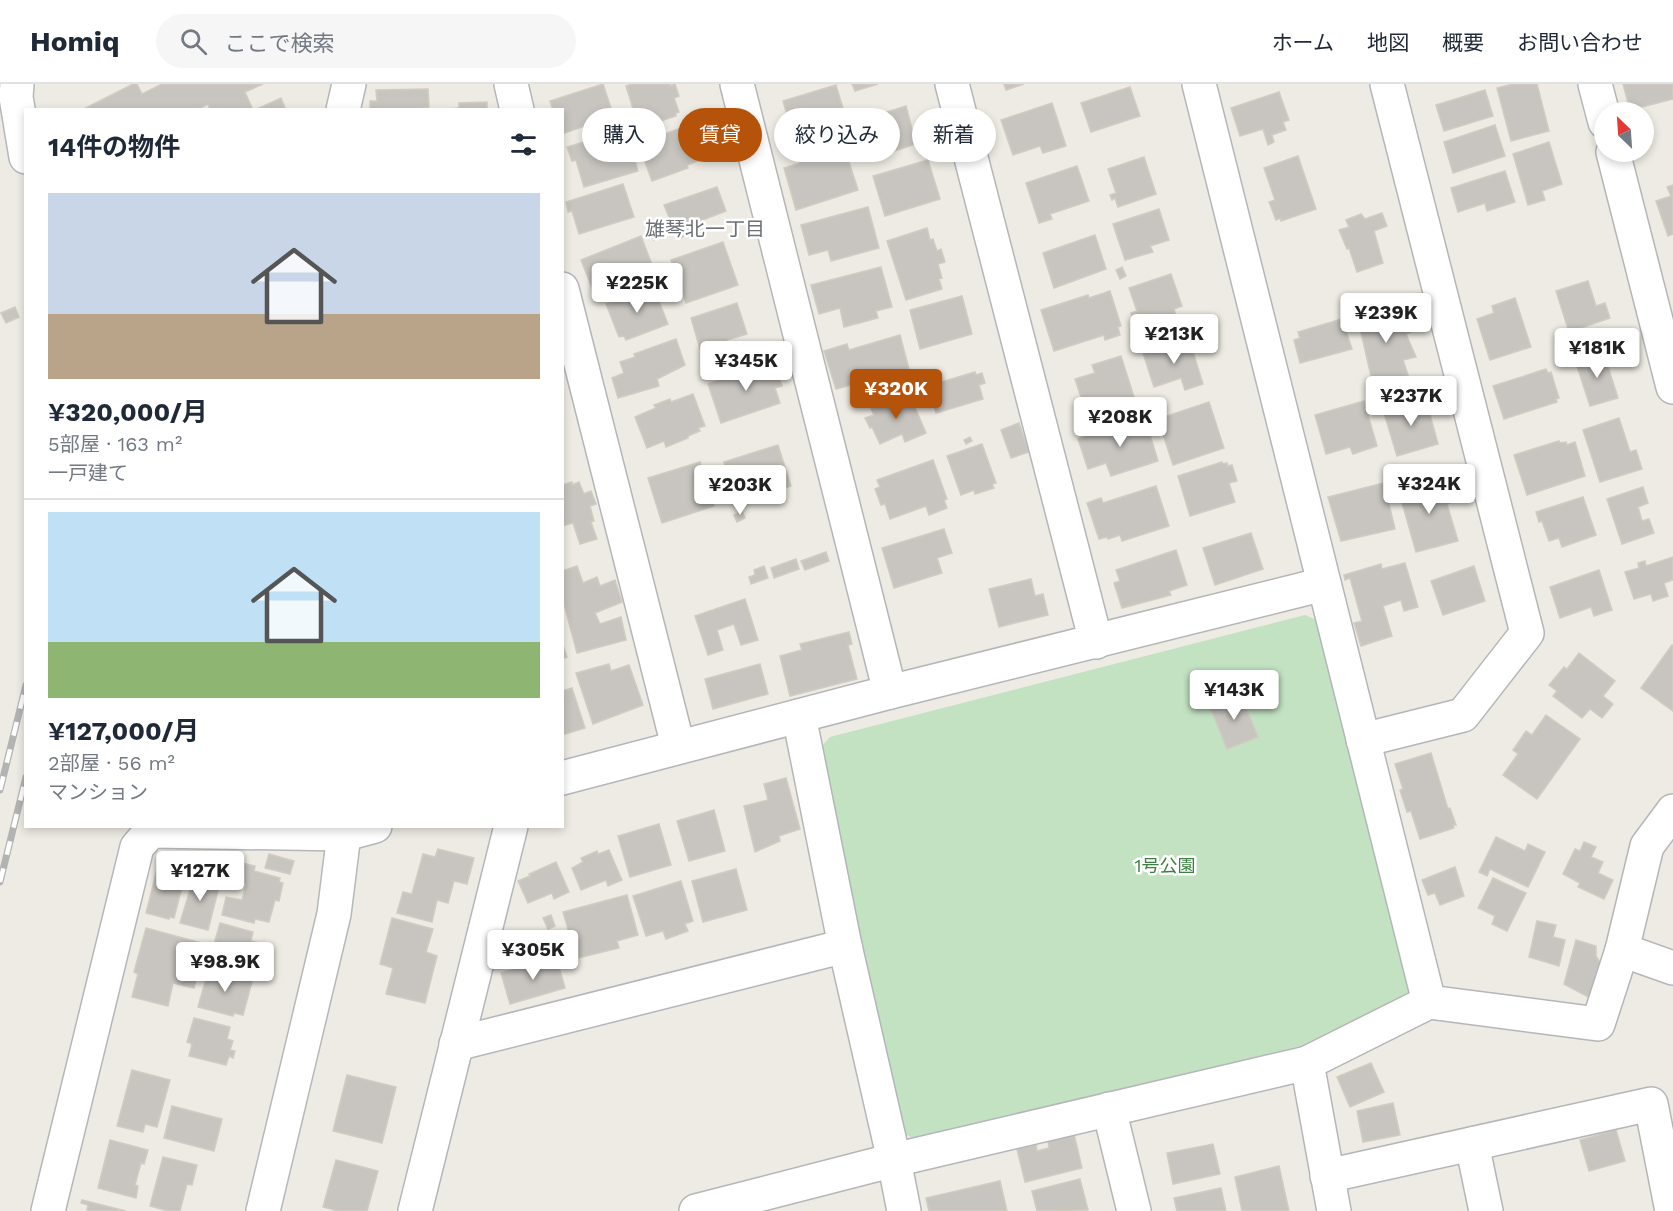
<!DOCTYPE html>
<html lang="ja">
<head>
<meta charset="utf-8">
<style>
	body { margin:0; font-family:"Work Sans","Noto Sans JP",sans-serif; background:#f6f6f7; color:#1f2937; height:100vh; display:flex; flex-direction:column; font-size:22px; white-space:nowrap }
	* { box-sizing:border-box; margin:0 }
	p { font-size:20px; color:#747a83 }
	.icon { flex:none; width:33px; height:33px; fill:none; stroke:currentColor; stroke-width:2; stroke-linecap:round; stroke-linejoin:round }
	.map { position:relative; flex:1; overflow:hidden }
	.drawer { position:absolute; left:24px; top:24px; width:540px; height:720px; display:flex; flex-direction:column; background:#fff; border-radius:0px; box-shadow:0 3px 9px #0003 }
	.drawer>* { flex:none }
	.guide { position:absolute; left:582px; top:24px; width:570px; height:54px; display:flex; gap:12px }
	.needle { width:39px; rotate:335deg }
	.fabs { position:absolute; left:1594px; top:18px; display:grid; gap:12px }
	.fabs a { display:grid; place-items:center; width:60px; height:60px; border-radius:50%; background:#fff; box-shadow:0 3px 9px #0003; font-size:30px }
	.price { position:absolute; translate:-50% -51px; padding:0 14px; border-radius:6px; background:#fff; color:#222; font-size:20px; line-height:39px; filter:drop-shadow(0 2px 3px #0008) }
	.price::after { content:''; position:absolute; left:50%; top:36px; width:18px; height:14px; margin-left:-9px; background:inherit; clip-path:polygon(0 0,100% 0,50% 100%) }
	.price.on { background:#b45309; color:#fff }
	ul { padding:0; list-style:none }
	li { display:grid; align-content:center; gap:12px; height:318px; padding:0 24px }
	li+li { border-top:2px solid #e0e1e3 }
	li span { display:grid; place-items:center; height:186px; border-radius:0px; color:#555 }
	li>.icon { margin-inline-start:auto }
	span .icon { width:108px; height:108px; fill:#fffc; stroke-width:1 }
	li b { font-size:26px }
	h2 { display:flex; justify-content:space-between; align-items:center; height:72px; padding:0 24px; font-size:26px }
	.chip { padding:0 21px; border-radius:27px; background:#fff; box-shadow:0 3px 9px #0003; font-size:21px; line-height:54px }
	.chip.on { background:#b45309; color:#fff }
	header { display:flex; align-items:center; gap:36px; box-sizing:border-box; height:84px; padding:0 30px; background:#fff; border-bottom:2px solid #e0e1e3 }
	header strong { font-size:28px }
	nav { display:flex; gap:33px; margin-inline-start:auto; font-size:21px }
	.search { width:420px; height:54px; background:#f6f6f7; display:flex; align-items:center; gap:15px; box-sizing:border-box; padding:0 21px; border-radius:33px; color:#747a83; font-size:22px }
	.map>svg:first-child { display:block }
</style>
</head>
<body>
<header>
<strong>Homiq</strong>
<div class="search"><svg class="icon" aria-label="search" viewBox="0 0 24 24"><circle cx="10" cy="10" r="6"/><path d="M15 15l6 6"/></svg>ここで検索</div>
<nav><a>ホーム</a><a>地図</a><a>概要</a><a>お問い合わせ</a></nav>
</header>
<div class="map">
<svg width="1673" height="1127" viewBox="0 0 1673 1127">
	<rect width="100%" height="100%" fill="#edebe3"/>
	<polygon fill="#c2e2c2" points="1305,531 1321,538 1411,903 1405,918 1304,961 917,1057 900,1047 821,663 830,653"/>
	<g fill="#c8c5c0" stroke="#d1ccc2" stroke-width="1.5">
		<polygon points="133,0 137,0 142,10 162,0 263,0 245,8 253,26 210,26 208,20 197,26 82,26"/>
		<polygon points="603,0 616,39 599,45 596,38 562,50 562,26 553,26 550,17"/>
		<polygon points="632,0 670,0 670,2 675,0 679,12 674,14 679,28 676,29 676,32 639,44 626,2"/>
		<polygon points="852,0 878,0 855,7"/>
		<polygon points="1004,0 1024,0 1006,6"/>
		<polygon points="1513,0 1537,0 1549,47 1511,57 1497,4"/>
		<polygon points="1623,0 1673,0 1673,15 1630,26"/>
		<polygon points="836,1 848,41 828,47 825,37 792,48 783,17"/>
		<polygon points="1130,3 1140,32 1091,48 1081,19"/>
		<polygon points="428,5 429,23 424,24 424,26 370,26 370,17 377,17 376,6"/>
		<polygon points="1485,6 1493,32 1444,47 1436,21"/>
		<polygon points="1279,8 1289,36 1283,38 1286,46 1272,51 1274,58 1268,61 1263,45 1240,52 1231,24"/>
		<polygon points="281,14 286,26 255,26"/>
		<polygon points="487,18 487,26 442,26 459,24 459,19"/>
		<polygon points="1052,19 1066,62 1043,69 1040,62 1013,71 1001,36"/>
		<polygon points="906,22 916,60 869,75 858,37"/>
		<polygon points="1495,41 1505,72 1453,89 1444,58"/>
		<polygon points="686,42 691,56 695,54 703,75 687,81 688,84 652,97 641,67 644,66 641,59"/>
		<polygon points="621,47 624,57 629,56 638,87 584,103 576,76 572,77 567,63"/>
		<polygon points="1549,58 1562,100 1542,107 1545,116 1528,121 1513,70"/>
		<polygon points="843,59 858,106 796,126 784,84 800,79 798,73"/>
		<polygon points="1298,72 1316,125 1281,137 1281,134 1276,136 1269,118 1275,116 1264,84"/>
		<polygon points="1144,73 1156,110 1118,123 1115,114 1112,116 1110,111 1116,109 1108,85"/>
		<polygon points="928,76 940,115 885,132 873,92"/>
		<polygon points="1077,82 1089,117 1050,130 1052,135 1039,139 1026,99"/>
		<polygon points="1505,87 1515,118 1487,127 1485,119 1458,128 1451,104"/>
		<polygon points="623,100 634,133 579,150 572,127 568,128 566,118"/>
		<polygon points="1673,101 1673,150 1668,152 1656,117 1671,112 1667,103"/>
		<polygon points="717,103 726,127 700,137 703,145 678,155 664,121"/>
		<polygon points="868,123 879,164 831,177 828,166 809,171 801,141"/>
		<polygon points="1159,125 1169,156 1150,162 1153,168 1125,176 1113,140"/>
		<polygon points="1382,129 1387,142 1374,147 1383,179 1357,188 1349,164 1347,165 1339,146 1349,143 1346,136 1361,130 1365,135"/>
		<polygon points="927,144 930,156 933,155 937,167 941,165 945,178 938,180 942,194 939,195 942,205 906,216 887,157"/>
		<polygon points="656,146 659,154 654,156 650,148"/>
		<polygon points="1095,151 1106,185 1054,204 1043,169"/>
		<polygon points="641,152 654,186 640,191 641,194 610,206 609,204 594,209 581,176"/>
		<polygon points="723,158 738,201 686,219 671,176"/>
		<polygon points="881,183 892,223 876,227 878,234 844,243 840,224 819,230 811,201"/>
		<polygon points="1122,183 1126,192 1120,195 1116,186"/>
		<polygon points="1171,190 1182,222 1174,225 1180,246 1145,257 1141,243 1136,245 1131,229 1137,227 1129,204"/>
		<polygon points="1588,197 1596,222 1605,219 1610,234 1569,248 1556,207"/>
		<polygon points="653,202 668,240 626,256 624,252 619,253 606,220"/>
		<polygon points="1110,207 1121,242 1118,243 1120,251 1105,256 1104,251 1054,267 1041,226 1088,211 1089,214"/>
		<polygon points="962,212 972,250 920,265 910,226"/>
		<polygon points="1515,214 1531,263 1490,276 1477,235 1494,229 1492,222"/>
		<polygon points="1390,218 1392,223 1395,223 1399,238 1408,235 1413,247 1406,250 1416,273 1403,276 1408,291 1373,301 1360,244 1364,241 1362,232 1371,229 1370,226"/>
		<polygon points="737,219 747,250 727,256 728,261 716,264 715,260 700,265 691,234"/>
		<polygon points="15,223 19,233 6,239 1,229"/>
		<polygon points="1342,235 1352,265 1300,279 1294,256 1300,254 1298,248"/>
		<polygon points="900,251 909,285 836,305 824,267 847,260 849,266"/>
		<polygon points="676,255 685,281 657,295 659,302 618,314 612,294 624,289 620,278 635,273 634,270"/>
		<polygon points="1189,255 1203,300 1185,306 1181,294 1154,303 1143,269"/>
		<polygon points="1603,267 1618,314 1590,322 1575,276"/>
		<polygon points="1121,272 1135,316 1087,331 1075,295 1095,289 1092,281"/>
		<polygon points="773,277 782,302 775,304 780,319 721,339 708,300"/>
		<polygon points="1546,285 1548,289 1551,288 1559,314 1556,315 1557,318 1504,335 1493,302"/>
		<polygon points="975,288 976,291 982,289 985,299 979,301 983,315 936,329 928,302"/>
		<polygon points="895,308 897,314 909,309 926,349 905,358 902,350 880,360 872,343 870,344 865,334 874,331 871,325 890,317 888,311"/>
		<polygon points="693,310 705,342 698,344 700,347 688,352 688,354 666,363 664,357 647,364 635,333 656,324 654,321 670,315 671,318"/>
		<polygon points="1415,313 1416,319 1426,316 1438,360 1397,372 1384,329 1395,326 1393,320"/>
		<polygon points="1364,317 1377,362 1353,370 1350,363 1326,370 1315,331"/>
		<polygon points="1209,318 1224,364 1173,381 1158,335"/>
		<polygon points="1145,334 1158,377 1111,392 1106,379 1088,385 1078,355"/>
		<polygon points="1619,334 1630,368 1636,366 1642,385 1600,398 1583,346"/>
		<polygon points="1019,339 1029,368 1011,374 1001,346"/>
		<polygon points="1095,340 1097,347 1087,350 1085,344"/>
		<polygon points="970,353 972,357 966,360 964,356"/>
		<polygon points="1559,357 1560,359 1566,358 1567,361 1575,358 1585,392 1527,411 1514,371"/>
		<polygon points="982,360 996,399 992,400 994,404 975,410 974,406 961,411 947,372"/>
		<polygon points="778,361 791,402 737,420 724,378"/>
		<polygon points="933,376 947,415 944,416 947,424 929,431 926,422 890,435 885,420 881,421 875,405 880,403 877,396"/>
		<polygon points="700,378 714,422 662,439 648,394"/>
		<polygon points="1222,378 1223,380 1227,379 1228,382 1232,381 1237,397 1229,399 1235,418 1190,432 1178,392"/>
		<polygon points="717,385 721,396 717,398 712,387"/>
		<polygon points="1445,394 1452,418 1447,420 1458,457 1416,468 1399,408"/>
		<polygon points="572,398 572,401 579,398 584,410 591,407 596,420 590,422 594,437 591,438 597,455 580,460 573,439 562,442 562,401"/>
		<polygon points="1384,399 1395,445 1341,457 1328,413"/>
		<polygon points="1156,402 1169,442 1122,457 1120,451 1108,455 1107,453 1099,455 1087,419 1101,414 1103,419"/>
		<polygon points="1643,403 1648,419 1638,423 1642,437 1649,435 1654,449 1622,460 1607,415"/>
		<polygon points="1583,413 1596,451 1562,463 1559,454 1549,457 1542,437 1539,438 1536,428"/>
		<polygon points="742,427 745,434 737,438 734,431"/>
		<polygon points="944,445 952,469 937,474 942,489 894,504 882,464"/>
		<polygon points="1251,449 1263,485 1215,501 1203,464"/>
		<polygon points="1176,466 1187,501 1169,507 1171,511 1122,524 1114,499 1120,497 1116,486"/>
		<polygon points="826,468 829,477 805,486 801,477"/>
		<polygon points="1673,473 1673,496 1664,499 1668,512 1653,517 1651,510 1634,515 1625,488 1639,484 1638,479 1645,477 1646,482"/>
		<polygon points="796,475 799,485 774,494 771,484"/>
		<polygon points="1405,479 1418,523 1404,527 1401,516 1383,522 1392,552 1361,562 1354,539 1362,537 1350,494 1345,496 1344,491 1381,480 1382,485"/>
		<polygon points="577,482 583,499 597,493 600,502 615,496 622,518 595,529 600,540 621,533 626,556 577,569 562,513 562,487"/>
		<polygon points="764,482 768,494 751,500 749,493 755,491 754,486"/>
		<polygon points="1474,482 1485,517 1443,531 1431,497"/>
		<polygon points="1599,486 1612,526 1594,532 1591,523 1560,534 1550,503"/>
		<polygon points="1031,495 1035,512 1043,510 1048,531 999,543 989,505"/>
		<polygon points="745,515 758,556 741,561 734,540 717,546 723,566 708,571 695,532"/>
		<polygon points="849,548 852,560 848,561 857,595 790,612 780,572 802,566 800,560"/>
		<polygon points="562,558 567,573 562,575"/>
		<polygon points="1672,561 1673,562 1673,627 1641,604"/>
		<polygon points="1579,569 1615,597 1603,612 1613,620 1602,634 1590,625 1582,634 1553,612 1557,607 1549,601 1564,583 1567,585"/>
		<polygon points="609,580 611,587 629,581 643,621 593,640 576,589"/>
		<polygon points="760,580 768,610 713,625 705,595"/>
		<polygon points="572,604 585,644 562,651 562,607"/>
		<polygon points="1240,609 1258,653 1227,665 1209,621"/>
		<polygon points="1546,631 1580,655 1537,715 1503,691 1518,670 1513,666 1526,647 1532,651"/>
		<polygon points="1431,669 1448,725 1450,724 1456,741 1453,741 1454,744 1420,755 1411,727 1407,728 1400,706 1403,705 1395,680"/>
		<polygon points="786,694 800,745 779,752 780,757 755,768 744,722 768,716 764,700"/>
		<polygon points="714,726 725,767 689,777 677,737"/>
		<polygon points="659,740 671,781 630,793 618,752"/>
		<polygon points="1496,753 1525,767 1528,760 1545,768 1528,803 1490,785 1487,792 1479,788"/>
		<polygon points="1584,758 1596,763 1591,773 1603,778 1598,789 1613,796 1604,815 1578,803 1580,799 1563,790 1575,765 1580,767"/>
		<polygon points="438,765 474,774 467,800 454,797 448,819 437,816 432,838 397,829 403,808 412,810 423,770 435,773"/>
		<polygon points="609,766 622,796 608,802 606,796 581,806 572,784 583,778 581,774 597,767 598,770"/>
		<polygon points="269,770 294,777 290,790 265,784"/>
		<polygon points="234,777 255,782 254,787 280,794 279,798 283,799 279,817 275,816 269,838 255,835 254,839 222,831 226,813 242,816 246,800 229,796"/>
		<polygon points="159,778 182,784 182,787 186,788 174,834 170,833 169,835 146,829"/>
		<polygon points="556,778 569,808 554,815 552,809 528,819 518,797 530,792 529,790"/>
		<polygon points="1455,783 1464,812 1440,821 1435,809 1428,811 1422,796"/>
		<polygon points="736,785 747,826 703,838 692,797"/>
		<polygon points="196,786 202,788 201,794 220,799 208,846 180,839"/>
		<polygon points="1493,794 1526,809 1507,847 1492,840 1495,832 1478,824"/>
		<polygon points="681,797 693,837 685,840 688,847 666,855 663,847 646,852 633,812"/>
		<polygon points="627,811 638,851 617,857 619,864 578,874 577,868 575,869 563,828"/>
		<polygon points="551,831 555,842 548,845 543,834"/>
		<polygon points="392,834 433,845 426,868 437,872 425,919 386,910 393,884 380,880"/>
		<polygon points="1537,837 1556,841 1553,853 1565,856 1559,882 1529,873"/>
		<polygon points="220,839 253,848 251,857 264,860 259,878 238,873 236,882 210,875"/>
		<polygon points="146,844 205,860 194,904 173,899 168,922 132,913 138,890 134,888"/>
		<polygon points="1576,856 1596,862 1596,872 1601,880 1590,914 1564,900"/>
		<polygon points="556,873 565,904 510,920 501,889"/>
		<polygon points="209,884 253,894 243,931 234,929 233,932 198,923"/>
		<polygon points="194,934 230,943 227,955 233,957 230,966 235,967 233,974 229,972 226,981 189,972 192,960 187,958"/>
		<polygon points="1371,979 1384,1008 1350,1023 1337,993"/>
		<polygon points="132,986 170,996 157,1043 145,1040 143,1048 117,1042"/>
		<polygon points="347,991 396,1003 382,1059 333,1047"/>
		<polygon points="1393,1019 1400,1051 1363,1058 1357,1027"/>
		<polygon points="172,1022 222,1035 214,1067 164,1054"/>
		<polygon points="1616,1046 1625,1077 1589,1087 1580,1056"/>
		<polygon points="1074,1050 1082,1084 1025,1098 1017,1065 1036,1061 1037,1067 1049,1064 1048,1057"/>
		<polygon points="110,1056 148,1066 144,1080 141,1079 135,1101 138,1102 136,1114 98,1104"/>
		<polygon points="1213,1060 1220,1090 1173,1100 1167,1069"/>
		<polygon points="163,1073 197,1081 192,1101 187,1100 180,1127 168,1127 150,1122"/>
		<polygon points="336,1076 378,1087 367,1127 338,1127 323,1123"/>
		<polygon points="1279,1082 1289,1127 1242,1127 1235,1093"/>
		<polygon points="1080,1095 1088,1126 1037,1127 1032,1107"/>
		<polygon points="1000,1097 1007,1127 929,1127 926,1114"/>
		<polygon points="1221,1104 1226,1127 1177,1127 1174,1114"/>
		<polygon points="82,1116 126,1127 87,1127 88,1121 81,1119"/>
	</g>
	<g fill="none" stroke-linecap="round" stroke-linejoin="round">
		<g stroke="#b4b6b9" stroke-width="36">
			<g id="street">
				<polyline points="511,0 517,26"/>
				<polyline points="737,0 890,608"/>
				<polyline points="952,0 1096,558"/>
				<polyline points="1199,0 1429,918"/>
				<polyline points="1595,0 1605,38"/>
				<polyline points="343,26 349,0"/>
				<polyline points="1613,68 1673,303"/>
				<polyline points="562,205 678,662"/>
				<polyline points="799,632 845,862 894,1076 904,1127"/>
				<polyline points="1363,656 1463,631 1527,549 1387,0"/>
				<polyline points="562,694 890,608 1324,500"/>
				<polyline points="1622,866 1673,884"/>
				<polyline points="456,960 845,862"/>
				<polyline points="1307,979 1334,1127"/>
				<polyline points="1109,1025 1134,1127"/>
				<polyline points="1472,1060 1486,1127"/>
				<polyline points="1327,1092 1651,1020 1672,1127"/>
				<polyline points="48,1127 137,763 151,747 345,750 375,742"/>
				<polyline points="415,1127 511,742"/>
				<polyline points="696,1127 894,1076 1307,979 1429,918 1598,940 1622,866 1647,762 1673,727"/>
			</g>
		</g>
		<g stroke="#b5b8bc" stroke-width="36">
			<g id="secondary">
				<polyline points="17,0 16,13 26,73"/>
				<polyline points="263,1127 334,830 345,742"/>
			</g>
		</g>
		<use href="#street" stroke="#fff" stroke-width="33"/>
		<use href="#secondary" stroke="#fff" stroke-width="33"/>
		<g stroke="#b2b3b3" stroke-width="7">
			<g id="rail">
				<polyline points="0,706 26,601"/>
				<polyline points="0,798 26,693"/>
			</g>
		</g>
		<use href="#rail" stroke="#fff" stroke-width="4.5" stroke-dasharray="14" stroke-linecap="butt"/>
	</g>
	<g text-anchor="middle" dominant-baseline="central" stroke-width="5" stroke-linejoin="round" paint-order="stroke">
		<g font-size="18" fill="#3c813f" stroke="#fff">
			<text x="1165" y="781">1号公園</text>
		</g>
		<g font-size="20" fill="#6d7175" stroke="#fff">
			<text x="705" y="145">雄琴北一丁目</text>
		</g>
	</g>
</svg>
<div class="fabs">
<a><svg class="needle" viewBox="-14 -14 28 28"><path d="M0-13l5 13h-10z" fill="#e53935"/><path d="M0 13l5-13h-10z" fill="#747a83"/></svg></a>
</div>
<b class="price" style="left:637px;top:230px">¥225K</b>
<b class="price" style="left:1386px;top:260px">¥239K</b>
<b class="price" style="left:1174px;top:281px">¥213K</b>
<b class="price" style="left:1597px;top:295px">¥181K</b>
<b class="price" style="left:746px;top:308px">¥345K</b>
<b class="price on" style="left:896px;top:336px">¥320K</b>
<b class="price" style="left:1411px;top:343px">¥237K</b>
<b class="price" style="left:1120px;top:364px">¥208K</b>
<b class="price" style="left:1429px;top:431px">¥324K</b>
<b class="price" style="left:740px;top:432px">¥203K</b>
<b class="price" style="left:1234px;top:637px">¥143K</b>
<b class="price" style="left:200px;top:818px">¥127K</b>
<b class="price" style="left:533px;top:897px">¥305K</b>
<b class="price" style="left:225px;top:909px">¥98.9K</b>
<div class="guide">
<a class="chip">購入</a>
<a class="chip on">賃貸</a>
<a class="chip">絞り込み</a>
<a class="chip">新着</a>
</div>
<section class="drawer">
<h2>14件の物件<svg class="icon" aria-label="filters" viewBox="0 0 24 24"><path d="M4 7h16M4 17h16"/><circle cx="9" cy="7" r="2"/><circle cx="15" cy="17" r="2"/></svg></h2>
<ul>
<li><span style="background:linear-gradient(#c9d6e8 65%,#b9a48a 0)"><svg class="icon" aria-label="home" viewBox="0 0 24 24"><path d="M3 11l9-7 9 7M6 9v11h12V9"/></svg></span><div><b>¥320,000/月</b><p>5部屋 · 163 m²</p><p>一戸建て</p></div></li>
<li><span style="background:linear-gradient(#bfe0f5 70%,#8fb573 0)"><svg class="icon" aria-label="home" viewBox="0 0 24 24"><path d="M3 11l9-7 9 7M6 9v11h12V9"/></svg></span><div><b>¥127,000/月</b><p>2部屋 · 56 m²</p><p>マンション</p></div></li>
</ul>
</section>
</div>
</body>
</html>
